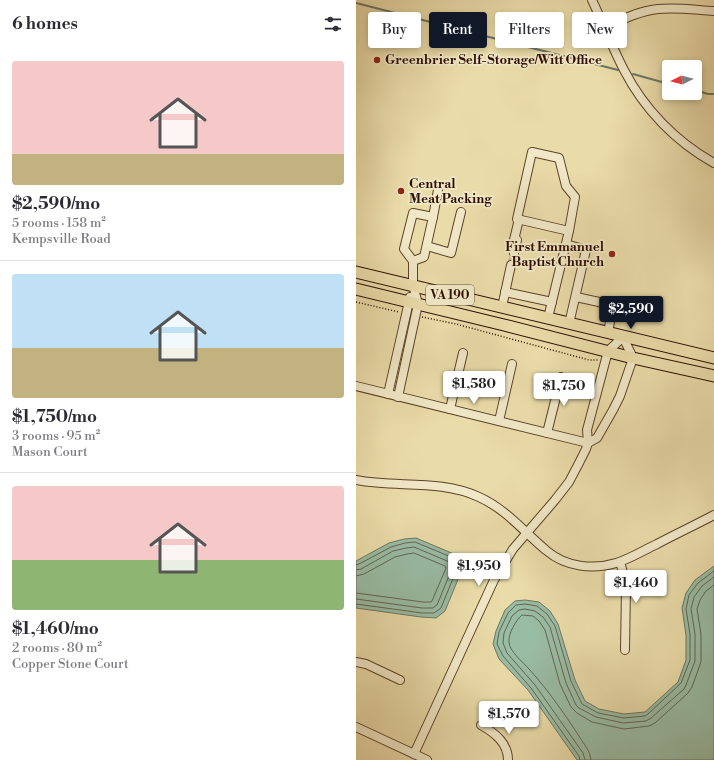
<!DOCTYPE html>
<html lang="en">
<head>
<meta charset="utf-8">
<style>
	body { margin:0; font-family:"Libre Bodoni",serif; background:#f2f2f3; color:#2b2b33; height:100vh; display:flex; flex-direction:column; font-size:15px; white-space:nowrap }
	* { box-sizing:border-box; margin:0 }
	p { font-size:13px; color:#7c7c81 }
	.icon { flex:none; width:22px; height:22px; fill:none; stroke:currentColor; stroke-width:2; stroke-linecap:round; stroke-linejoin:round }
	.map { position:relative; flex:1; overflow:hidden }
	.details { display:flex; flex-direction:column; background:#fff; width:356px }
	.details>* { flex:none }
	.banner { position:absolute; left:12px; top:12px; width:286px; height:36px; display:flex; gap:8px }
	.needle { width:26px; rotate:264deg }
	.tools { position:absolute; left:306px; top:60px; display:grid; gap:8px }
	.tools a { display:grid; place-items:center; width:40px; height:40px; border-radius:4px; background:#fff; box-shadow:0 2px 6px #0003; font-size:20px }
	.price { position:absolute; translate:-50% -34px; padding:0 9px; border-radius:4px; background:#fff; color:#222; font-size:13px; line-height:26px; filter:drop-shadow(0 1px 2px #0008) }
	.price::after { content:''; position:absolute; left:50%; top:24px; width:12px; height:9px; margin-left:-6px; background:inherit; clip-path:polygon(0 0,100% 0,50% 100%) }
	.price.on { background:#111827; color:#fff }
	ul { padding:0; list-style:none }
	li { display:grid; align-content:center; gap:8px; height:212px; padding:0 12px }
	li+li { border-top:1px solid #e1e1e2 }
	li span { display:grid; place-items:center; height:124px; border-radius:4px; color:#555 }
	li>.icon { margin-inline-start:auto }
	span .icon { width:72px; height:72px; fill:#fffc; stroke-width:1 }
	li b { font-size:17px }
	h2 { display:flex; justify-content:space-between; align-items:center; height:48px; padding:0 12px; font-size:17px }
	.chip { padding:0 14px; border-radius:4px; background:#fff; box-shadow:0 2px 6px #0003; font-size:14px; line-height:36px }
	.chip.on { background:#111827; color:#fff }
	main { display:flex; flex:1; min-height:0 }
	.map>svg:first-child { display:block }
</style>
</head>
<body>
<main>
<section class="details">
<h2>6 homes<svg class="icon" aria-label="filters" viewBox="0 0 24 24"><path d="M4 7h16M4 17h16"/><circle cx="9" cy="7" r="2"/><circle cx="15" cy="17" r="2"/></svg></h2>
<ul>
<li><span style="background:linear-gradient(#f6c9c9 75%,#c2b280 0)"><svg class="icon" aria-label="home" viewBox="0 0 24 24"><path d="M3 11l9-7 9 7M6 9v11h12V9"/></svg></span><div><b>$2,590/mo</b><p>5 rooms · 158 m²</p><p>Kempsville Road</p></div></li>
<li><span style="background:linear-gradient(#bfe0f5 60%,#c2b280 0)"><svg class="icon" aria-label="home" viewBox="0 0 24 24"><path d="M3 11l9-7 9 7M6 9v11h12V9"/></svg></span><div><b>$1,750/mo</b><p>3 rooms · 95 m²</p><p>Mason Court</p></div></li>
<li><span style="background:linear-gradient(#f6c9c9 60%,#8fb573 0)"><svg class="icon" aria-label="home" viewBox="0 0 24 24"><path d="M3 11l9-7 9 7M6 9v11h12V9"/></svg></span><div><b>$1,460/mo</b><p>2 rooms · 80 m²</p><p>Copper Stone Court</p></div></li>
</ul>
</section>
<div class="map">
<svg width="358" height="760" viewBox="0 0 358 760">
	<rect width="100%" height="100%" fill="#eadca9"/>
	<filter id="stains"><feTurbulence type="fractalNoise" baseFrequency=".005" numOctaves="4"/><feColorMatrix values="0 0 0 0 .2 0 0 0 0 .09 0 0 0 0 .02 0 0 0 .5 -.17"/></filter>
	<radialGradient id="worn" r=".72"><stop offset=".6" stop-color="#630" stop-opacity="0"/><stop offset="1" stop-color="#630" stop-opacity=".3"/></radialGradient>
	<g fill="#99bca4" stroke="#6d7662">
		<polygon points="60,538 105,557 107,567 89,611 80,618 65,617 0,608 0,561 33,543 48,539"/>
		<polygon points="358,566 358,760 221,760 172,690 143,659 137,644 140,631 149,610 159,601 169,600 183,602 194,611 202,624 219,680 229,701 243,709 268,714 289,712 322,682 330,660 330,635 326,608 330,593 339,580"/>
	</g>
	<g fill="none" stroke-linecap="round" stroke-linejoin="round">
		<g stroke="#626552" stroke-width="1">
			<polyline points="0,565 3,564 35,547 49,543 59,542 100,559 102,566 85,608 78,613 66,613 0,604"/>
			<polyline points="0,570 5,569 37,551 50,548 58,547 96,563 97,566 81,605 77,608 66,608 0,599"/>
			<polyline points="0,576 8,574 39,557 51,554 58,553 89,566 90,568 76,601 75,602 67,602 0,593"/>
			<polyline points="224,760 223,756 175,688 147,656 141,644 143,632 152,613 160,605 169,604 181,606 191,614 199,626 215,681 226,704 242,713 268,718 289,716 292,714 325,683 334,660 334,634 330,609 333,595 342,583 358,571"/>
			<polyline points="229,760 227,753 179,685 151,653 147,643 148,633 156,616 163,610 169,609 179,611 187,617 194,627 210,683 220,705 223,708 240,717 267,723 290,721 295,718 328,689 330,685 339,661 339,634 335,609 338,597 346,586 358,577"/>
			<path d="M235,760l-1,-5 -2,-5c-18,-28 -37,-57 -59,-81 -6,-7 -20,-18 -20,-27 -1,-8 7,-22 13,-27l11,1 6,5 6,9 15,54 11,23 6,6 15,9 32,7 25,-3 6,-3 33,-30 4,-6 9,-25v-28l-4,-25 3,-9 6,-9 8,-6"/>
		</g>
		<g stroke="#6d7662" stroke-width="2">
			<polyline points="0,3 262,70"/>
			<polyline points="277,74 313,84"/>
			<polyline points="339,90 352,94 358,94"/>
		</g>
		<polyline stroke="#cebd90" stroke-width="8" stroke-dasharray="8 4" stroke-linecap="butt" points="155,265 158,253"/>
		<g stroke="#5c422a" stroke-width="10">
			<g id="minor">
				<path d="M236,0c11,23 20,47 32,70 20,39 52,72 90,93"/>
				<path d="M249,28c17,-9 34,-17 53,-19 18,-2 38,1 56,2"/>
				<polyline points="77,217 82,190"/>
				<polyline points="210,244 230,250 213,324"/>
				<polyline points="71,246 95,253 105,212"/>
				<polyline points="158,253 161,240 158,240 163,219"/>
				<polyline points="149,292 196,302"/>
				<polyline points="220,297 257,305 252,333"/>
				<polyline points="146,307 155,265"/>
				<polyline points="192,318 213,231 219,197 210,186 203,158 176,152 161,219 213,231"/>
				<polyline points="0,386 232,443"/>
				<polyline points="32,394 54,297"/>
				<polyline points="42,397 62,304 57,285 57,261 48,249 57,213 77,217 68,257 57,261"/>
				<polyline points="94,409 107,353"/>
				<polyline points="143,421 156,364"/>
				<polyline points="191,433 205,377"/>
				<path d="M0,480c40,8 84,-1 123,17 27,12 46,36 68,54 19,16 46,19 69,12 14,-4 28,-13 41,-19 19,-10 38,-19 57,-29"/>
				<polyline points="264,562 268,576 270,587 269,650"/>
				<polyline points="0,662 10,664 44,680"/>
				<path d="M125,725c14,8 27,18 27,35"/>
				<polyline points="0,727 71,760"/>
				<polyline points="58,754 138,580 157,549 199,500 213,482 223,463 230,449 232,443 231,430 252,351 267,337 277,358 264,396 257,410 241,438 232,443"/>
			</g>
		</g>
		<g stroke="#2c0e00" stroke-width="13">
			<g id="major">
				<polyline points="0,272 358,358"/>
				<polyline points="0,289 148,325 277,358 358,376"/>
			</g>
		</g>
		<g stroke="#2c0e00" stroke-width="1.5" stroke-dasharray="1 2" stroke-linecap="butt">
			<polyline points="0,302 43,312"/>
			<polyline points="66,317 100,324 233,360 243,360"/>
		</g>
		<use href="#minor" stroke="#f1e8c7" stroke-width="8"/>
		<use href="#major" stroke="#eadca9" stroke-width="11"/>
	</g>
	<g fill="#8f2418" stroke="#f1e8c7" stroke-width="1.5">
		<circle cx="21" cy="60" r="4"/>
		<circle cx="45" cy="191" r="4"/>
		<circle cx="256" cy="254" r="4"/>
	</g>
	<g text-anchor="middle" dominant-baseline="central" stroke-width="3.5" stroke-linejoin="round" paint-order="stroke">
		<rect fill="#f1e8c7" stroke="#674f3c" stroke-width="1" x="70" y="285" width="48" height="20" rx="3"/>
		<g font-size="12" font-weight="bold" fill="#2c0e00">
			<text x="94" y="295">VA 190</text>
		</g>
		<g font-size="13" font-weight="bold" fill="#2c0e00" stroke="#f1e8c7" text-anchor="start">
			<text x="29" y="60">Greenbrier Self-Storage/Witt Office</text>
			<text x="53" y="184">Central<tspan x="53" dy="15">Meat Packing</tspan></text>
			<text x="248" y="247" text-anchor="end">First Emmanuel<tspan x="248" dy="15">Baptist Church</tspan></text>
		</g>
	</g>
	<rect width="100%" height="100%" filter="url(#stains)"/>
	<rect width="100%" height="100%" fill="url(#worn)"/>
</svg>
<div class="tools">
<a><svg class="needle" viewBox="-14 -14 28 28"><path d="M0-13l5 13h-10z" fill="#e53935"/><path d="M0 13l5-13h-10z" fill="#7c7c81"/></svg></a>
</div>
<b class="price on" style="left:275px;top:330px">$2,590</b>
<b class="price" style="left:118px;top:405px">$1,580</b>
<b class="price" style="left:208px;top:407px">$1,750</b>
<b class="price" style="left:123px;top:587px">$1,950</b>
<b class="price" style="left:280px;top:604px">$1,460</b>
<b class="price" style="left:153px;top:735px">$1,570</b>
<div class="banner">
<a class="chip">Buy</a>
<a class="chip on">Rent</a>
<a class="chip">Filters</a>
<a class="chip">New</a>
</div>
</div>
</main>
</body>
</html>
